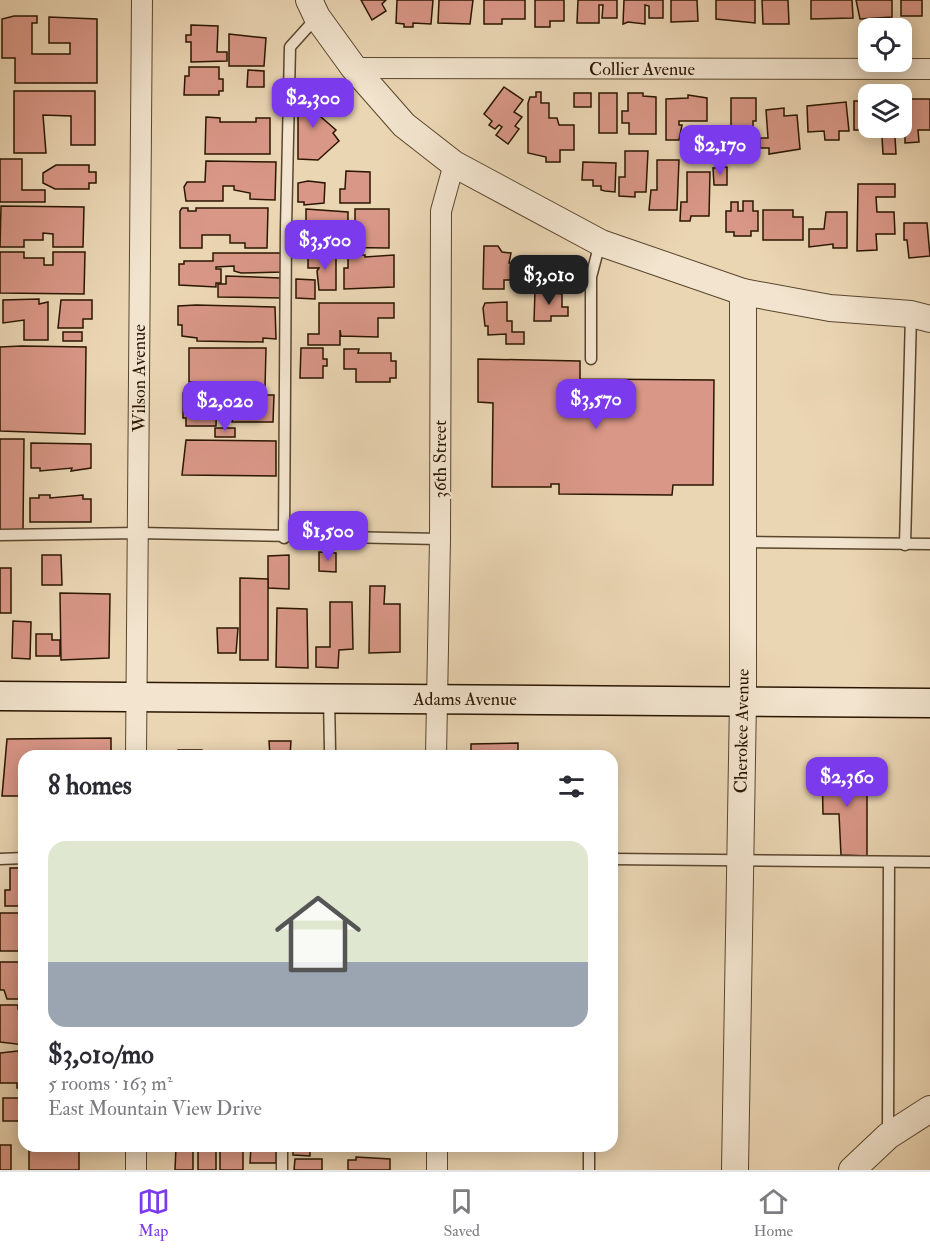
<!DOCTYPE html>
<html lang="en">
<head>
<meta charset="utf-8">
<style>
	body { margin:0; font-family:"IM FELL Double Pica",serif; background:#f7f7f7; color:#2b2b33; height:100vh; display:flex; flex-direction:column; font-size:22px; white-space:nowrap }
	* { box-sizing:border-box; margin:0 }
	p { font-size:20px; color:#7c7c81 }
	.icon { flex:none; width:33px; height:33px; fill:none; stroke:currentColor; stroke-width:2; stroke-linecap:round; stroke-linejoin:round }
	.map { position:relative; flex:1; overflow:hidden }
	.panel { position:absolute; left:18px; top:750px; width:600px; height:402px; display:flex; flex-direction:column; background:#fff; border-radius:18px; box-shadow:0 3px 15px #0003 }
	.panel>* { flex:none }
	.controls { position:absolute; left:858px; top:18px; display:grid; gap:12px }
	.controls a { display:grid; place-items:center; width:54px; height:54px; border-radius:12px; background:#fff; box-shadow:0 3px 15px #0003; font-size:30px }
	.price { position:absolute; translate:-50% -51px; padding:0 14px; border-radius:12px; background:#7c3aed; color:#fff; font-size:20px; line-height:39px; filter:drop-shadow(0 2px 3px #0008) }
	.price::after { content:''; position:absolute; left:50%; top:36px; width:18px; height:14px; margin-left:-9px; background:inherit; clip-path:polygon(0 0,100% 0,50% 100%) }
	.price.current { background:#222; color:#fff }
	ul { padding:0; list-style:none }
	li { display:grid; align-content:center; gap:12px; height:318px; padding:0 30px }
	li+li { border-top:2px solid #e1e1e2 }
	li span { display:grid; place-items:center; height:186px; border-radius:18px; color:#555 }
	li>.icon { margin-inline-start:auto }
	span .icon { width:108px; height:108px; fill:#fffc; stroke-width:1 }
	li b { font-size:26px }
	h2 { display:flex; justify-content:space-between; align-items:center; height:72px; padding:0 30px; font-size:26px }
	.dock { display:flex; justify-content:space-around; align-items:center; height:84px; border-top:2px solid #e1e1e2; background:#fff; font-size:16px; color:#7c7c81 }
	.dock a { display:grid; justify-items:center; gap:3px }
	.dock .current { color:#7c3aed }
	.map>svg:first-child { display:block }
</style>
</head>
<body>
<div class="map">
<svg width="930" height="1170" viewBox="0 0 930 1170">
	<rect width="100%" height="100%" fill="#ebd6b4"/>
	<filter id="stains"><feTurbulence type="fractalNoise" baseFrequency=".00333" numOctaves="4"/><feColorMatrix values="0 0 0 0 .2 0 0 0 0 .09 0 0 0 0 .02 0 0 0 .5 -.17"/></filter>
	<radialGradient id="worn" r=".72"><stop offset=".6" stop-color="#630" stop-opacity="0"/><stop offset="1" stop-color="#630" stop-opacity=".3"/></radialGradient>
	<g fill="#d99787" stroke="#2a1600" stroke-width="1.5">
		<polygon points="361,0 386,0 382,4 386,11 372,20"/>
		<polygon points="397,0 433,0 431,24 413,23 413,27 404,27 404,24 396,23"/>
		<polygon points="439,0 473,0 470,24 438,23"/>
		<polygon points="484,0 525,0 525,19 502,19 502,24 484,24"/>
		<polygon points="535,0 564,0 564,21 550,21 550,27 535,27"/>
		<polygon points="578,0 617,0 617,18 602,18 603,5 599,5 599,23 577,23"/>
		<polygon points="624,0 663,0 663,18 649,18 649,6 645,5 645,24 628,22 623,24"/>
		<polygon points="671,0 697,0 698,21 671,22"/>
		<polygon points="716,0 755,0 755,23 716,19"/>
		<polygon points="762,0 788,0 789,24 763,24"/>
		<polygon points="811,0 852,0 853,18 811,19"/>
		<polygon points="856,0 892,0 892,17 860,19"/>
		<rect x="901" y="0" width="21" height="16"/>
		<polygon points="14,16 37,16 37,23 32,23 32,54 70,54 70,43 49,43 49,17 97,19 97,83 15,83 15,58 2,58 2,19"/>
		<polygon points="191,25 218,26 217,52 227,52 227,61 191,62 191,42 186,42 186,35 191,35"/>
		<polygon points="229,34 266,38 264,66 229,66"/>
		<polygon points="189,67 219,67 219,79 223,79 223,91 219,91 219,95 184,95 185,76 189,76"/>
		<polygon points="248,70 264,71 264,87 247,87"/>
		<polygon points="504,87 523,100 514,112 522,117 515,126 519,129 508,144 496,135 502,127 499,125 495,129 489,125 492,121 484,114"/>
		<polygon points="313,89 323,101 313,110 336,130 333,133 339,141 318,160 298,159 298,93 308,93"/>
		<polygon points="14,91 95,91 95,145 71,145 71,116 43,115 46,153 14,153"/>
		<polygon points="536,92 541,92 541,103 549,103 549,118 557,118 559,125 574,125 574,150 560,150 560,162 546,162 546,157 528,153 528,103 530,97 536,97"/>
		<rect x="574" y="93" width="17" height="14"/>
		<rect x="599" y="93" width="18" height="40"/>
		<polygon points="628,93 643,93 643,96 656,97 656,134 629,134 629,123 622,123 622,111 628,111"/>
		<polygon points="688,95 707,98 707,121 679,121 679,125 682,125 679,140 666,140 666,99 688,98"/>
		<polygon points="731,98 756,98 756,121 753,121 753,135 748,135 751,156 717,156 717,141 724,141 724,126 731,126"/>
		<polygon points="902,99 930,99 930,130 918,130 919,142 905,143 905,130 901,130"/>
		<polygon points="854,101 868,101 868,128 886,128 886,130 854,130"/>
		<polygon points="846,102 849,131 839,131 839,140 825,140 824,131 808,132 807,106"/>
		<polygon points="784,108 784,116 797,115 800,149 769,154 769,148 760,148 760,138 768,138 766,110"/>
		<polygon points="206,117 220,118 220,122 256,122 256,118 270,118 270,154 205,154"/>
		<polygon points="882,137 895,137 896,154 883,154"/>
		<polygon points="625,151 648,151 646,192 635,192 635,197 619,196 619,177 625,177"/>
		<polygon points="0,159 22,159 22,190 45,190 45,202 0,202"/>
		<polygon points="657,160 679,160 677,210 649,210 651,190 657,190"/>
		<polygon points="206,161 276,162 275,200 250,199 250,193 234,190 234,186 223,186 223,201 186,201 184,187 187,182 205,182"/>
		<polygon points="583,162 616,163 615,192 605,191 601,190 601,186 593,186 593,180 582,180"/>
		<polygon points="56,165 89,165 89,172 96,172 96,183 89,183 89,189 55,189 43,183 43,173"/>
		<polygon points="727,167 727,185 714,185 713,168"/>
		<polygon points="346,171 370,172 370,203 340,203 340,189 345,189"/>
		<polygon points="687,172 710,172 709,216 691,216 690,221 680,221 681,202 687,202"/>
		<polygon points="308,181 325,183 324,203 304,205 304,202 298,202 298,183"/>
		<polygon points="858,184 895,184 895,197 876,197 877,212 894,212 895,234 876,234 877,250 857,251"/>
		<polygon points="743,201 753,201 753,211 758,211 758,231 751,231 751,236 734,236 734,232 726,232 726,211 731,211 731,202 738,202 738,211 743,211"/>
		<polygon points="1,206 84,207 83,247 53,247 53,234 43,233 43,240 24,240 24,247 0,247"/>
		<polygon points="182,208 188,208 188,211 196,211 196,208 268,208 267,248 245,248 245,243 230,243 230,235 202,235 202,248 180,248 180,211"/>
		<polygon points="306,209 348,212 348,222 355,222 355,209 389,209 389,248 306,247"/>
		<polygon points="763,210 793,210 793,217 803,217 803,240 763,240"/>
		<polygon points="826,212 847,212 847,248 833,248 833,244 809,247 809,229 824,229"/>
		<polygon points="904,223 927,223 930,256 909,258 907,240 904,240"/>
		<polygon points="484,246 498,246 502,252 511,253 509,263 513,263 513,280 504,280 504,289 483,289"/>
		<polygon points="0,252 24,252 24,258 44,258 44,265 53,265 53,252 85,252 84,294 0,293"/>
		<polygon points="213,253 282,253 282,272 241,273 234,271 234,266 216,267 216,269 221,269 221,283 216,283 216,287 179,285 179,264 184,264 184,261 213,261"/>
		<polygon points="308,255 336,255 336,290 319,290 317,271 319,268 308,268"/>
		<polygon points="348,255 365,255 365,257 394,255 394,287 344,289 344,268 348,268"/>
		<polygon points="226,276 280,278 282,298 218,297 218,284 226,284"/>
		<polygon points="296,279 315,280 315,299 296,298"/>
		<polygon points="535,291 562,294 562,307 568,307 568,316 551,316 551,321 534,321"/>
		<polygon points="39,299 39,304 48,302 48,340 24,340 24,320 3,323 3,300"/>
		<polygon points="61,300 92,300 92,319 83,319 83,328 58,328"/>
		<polygon points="507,302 507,321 512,321 512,332 524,332 524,344 506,344 506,334 488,335 488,326 485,326 483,308 485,303"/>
		<polygon points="319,303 394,303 394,318 378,318 378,337 341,336 340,330 340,345 308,345 308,334 319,334"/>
		<polygon points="196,305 275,307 276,339 263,338 263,342 197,341 197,338 182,336 182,325 178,325 178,306"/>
		<rect x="63" y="332" width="19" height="9"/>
		<polygon points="21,346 86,347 85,434 0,431 0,347"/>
		<polygon points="189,348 266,348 265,388 232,388 232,382 189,382"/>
		<polygon points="301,348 323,348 323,359 327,359 327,366 323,366 323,378 300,378"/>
		<polygon points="344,349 359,349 358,353 391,353 391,361 396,361 396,378 390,378 390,382 356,382 356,369 344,369"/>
		<polygon points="478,359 580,361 580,379 714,380 713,485 673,485 672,495 559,494 559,484 551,484 551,487 492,487 493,403 478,402"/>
		<polygon points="183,393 217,393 216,426 186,426 186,418 183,418"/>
		<polygon points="236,395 274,395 273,422 232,422"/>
		<rect x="215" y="428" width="20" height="9"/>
		<polygon points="0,439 24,439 23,530 0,530"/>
		<polygon points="186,440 276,441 276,476 182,475"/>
		<polygon points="31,443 91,444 91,468 71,471 72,468 40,471 40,468 31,468"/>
		<polygon points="39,495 50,495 50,498 83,495 83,499 91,499 91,522 30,522 30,498 39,498"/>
		<polygon points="319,552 336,553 336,572 319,571"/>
		<polygon points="42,555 61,555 62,585 42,585"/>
		<polygon points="289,555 289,589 268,588 268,556"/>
		<rect x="0" y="568" width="11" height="45"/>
		<polygon points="240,578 268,579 268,660 240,660"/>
		<polygon points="370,586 385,586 384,604 400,604 400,652 369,653"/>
		<polygon points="60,593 110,594 109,658 61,660"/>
		<polygon points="330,602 352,602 353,649 339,650 338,668 316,667 316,647 330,647"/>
		<polygon points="277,608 307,609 308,668 276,667"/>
		<polygon points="13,621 31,622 30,659 12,658"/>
		<polygon points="217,628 238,628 236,653 218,653"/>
		<polygon points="36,634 52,634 52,640 60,640 60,656 36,656"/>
		<polygon points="111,738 111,756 24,756 24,796 2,796 7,739"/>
		<polygon points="269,741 291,741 290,756 270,756"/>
		<polygon points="518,743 518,756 471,756 471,744"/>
		<rect x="178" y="750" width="24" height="6"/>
		<rect x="375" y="752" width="16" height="4"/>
		<polygon points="822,767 853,767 853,784 867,784 867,856 841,855 839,814 823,814"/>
		<polygon points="10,868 24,868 24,906 5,906 5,890 10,890"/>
		<rect x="0" y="913" width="24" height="38"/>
		<polygon points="0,962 19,962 19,965 24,965 24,962 24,999 7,999 4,990 0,990"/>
		<polygon points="0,1005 18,1005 18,1009 24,1009 24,1045 0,1042"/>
		<polygon points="18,1051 24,1051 24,1088 17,1088 17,1083 0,1083 0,1053"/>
		<rect x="3" y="1098" width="21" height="23"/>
		<rect x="0" y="1145" width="11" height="25"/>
		<rect x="29" y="1146" width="50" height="24"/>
		<polygon points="251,1146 276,1146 276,1163 250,1163"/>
		<polygon points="293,1146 338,1146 338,1149 310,1149 310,1156 293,1155"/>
		<polygon points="355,1146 392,1146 392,1149 370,1150 355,1148"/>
		<polygon points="176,1147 193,1147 193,1170 175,1170"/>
		<rect x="198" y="1147" width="18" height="23"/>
		<rect x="220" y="1147" width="23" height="23"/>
		<polygon points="356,1157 390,1159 390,1170 348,1170 348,1160 356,1160"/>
		<polygon points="295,1159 322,1159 322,1170 294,1170"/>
	</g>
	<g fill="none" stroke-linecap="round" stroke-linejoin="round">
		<g stroke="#5a462d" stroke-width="13">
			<g id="service">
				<polyline points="591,359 591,277 600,243"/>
				<polyline points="0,535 138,533 440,539"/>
				<polyline points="284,538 286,228 290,47 317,17"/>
				<polyline points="743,542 930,544"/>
				<polyline points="905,545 911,315"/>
				<polyline points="329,698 330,750"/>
				<polyline points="0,859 24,858"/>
				<polyline points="612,859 930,862"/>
				<polyline points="888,1133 889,862"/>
				<polyline points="282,1170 282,1146"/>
				<polyline points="589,1170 589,1146"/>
			</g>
		</g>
		<g stroke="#5a462d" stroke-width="22">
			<g id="minor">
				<polyline points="354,68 930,69"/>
				<polyline points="136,756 142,0"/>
				<polyline points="436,756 440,539 441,211 454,164"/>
				<polyline points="136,1146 136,1170"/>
				<polyline points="437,1146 437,1170"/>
			</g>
		</g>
		<g stroke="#5a462d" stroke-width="28">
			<g id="tertiary">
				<polyline points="309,0 317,17 354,68 404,125 454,164 601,243 743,292 830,308 911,314 930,319"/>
				<polyline points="735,1170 743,700 743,292"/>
				<polyline points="852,1170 888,1136 930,1109"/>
			</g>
		</g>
		<g stroke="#2a1600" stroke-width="31">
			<polyline id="secondary" points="0,696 930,703"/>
		</g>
		<use href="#service" stroke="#f2e4ce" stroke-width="10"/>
		<use href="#minor" stroke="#f2e4ce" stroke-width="20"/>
		<use href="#tertiary" stroke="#f2e4ce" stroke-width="26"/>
		<use href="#secondary" stroke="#f2e4ce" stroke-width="28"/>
	</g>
	<g text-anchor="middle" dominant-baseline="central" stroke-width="5" stroke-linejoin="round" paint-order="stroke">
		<g font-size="18" fill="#2a1600" stroke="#f2e4ce">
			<text x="642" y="69">Collier Avenue</text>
			<text transform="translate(139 378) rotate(-90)">Wilson Avenue</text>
			<text transform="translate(440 459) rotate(-90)">36th Street</text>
			<text x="465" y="699">Adams Avenue</text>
			<text transform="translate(742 731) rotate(-89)">Cherokee Avenue</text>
		</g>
	</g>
	<rect width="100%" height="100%" filter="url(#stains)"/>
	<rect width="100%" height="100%" fill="url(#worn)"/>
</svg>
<div class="controls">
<a><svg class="icon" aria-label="locate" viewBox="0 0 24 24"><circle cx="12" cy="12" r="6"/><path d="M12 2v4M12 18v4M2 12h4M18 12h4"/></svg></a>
<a><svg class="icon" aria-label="layers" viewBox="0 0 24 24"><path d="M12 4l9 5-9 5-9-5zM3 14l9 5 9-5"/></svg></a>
</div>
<b class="price" style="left:313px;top:129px">$2,300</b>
<b class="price" style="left:720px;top:176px">$2,170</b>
<b class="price" style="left:325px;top:271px">$3,500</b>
<b class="price current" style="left:549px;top:306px">$3,010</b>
<b class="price" style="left:596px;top:430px">$3,570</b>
<b class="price" style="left:225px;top:432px">$2,020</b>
<b class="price" style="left:328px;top:562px">$1,500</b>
<b class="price" style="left:847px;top:808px">$2,360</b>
<section class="panel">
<h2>8 homes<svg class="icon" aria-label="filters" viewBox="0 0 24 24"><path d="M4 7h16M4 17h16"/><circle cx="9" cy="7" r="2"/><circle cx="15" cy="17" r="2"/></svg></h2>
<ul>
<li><span style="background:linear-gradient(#dfe7d0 65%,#9aa5b1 0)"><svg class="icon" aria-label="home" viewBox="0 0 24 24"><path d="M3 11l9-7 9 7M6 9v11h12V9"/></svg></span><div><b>$3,010/mo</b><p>5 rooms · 163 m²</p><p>East Mountain View Drive</p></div></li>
</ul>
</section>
</div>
<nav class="dock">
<a class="current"><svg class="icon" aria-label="map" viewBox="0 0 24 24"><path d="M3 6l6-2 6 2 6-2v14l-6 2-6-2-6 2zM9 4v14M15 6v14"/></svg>Map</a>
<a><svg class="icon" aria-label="saved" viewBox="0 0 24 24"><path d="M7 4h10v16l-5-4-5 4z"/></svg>Saved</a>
<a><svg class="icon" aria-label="home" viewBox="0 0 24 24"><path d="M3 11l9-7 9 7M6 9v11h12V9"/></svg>Home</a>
</nav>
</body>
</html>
